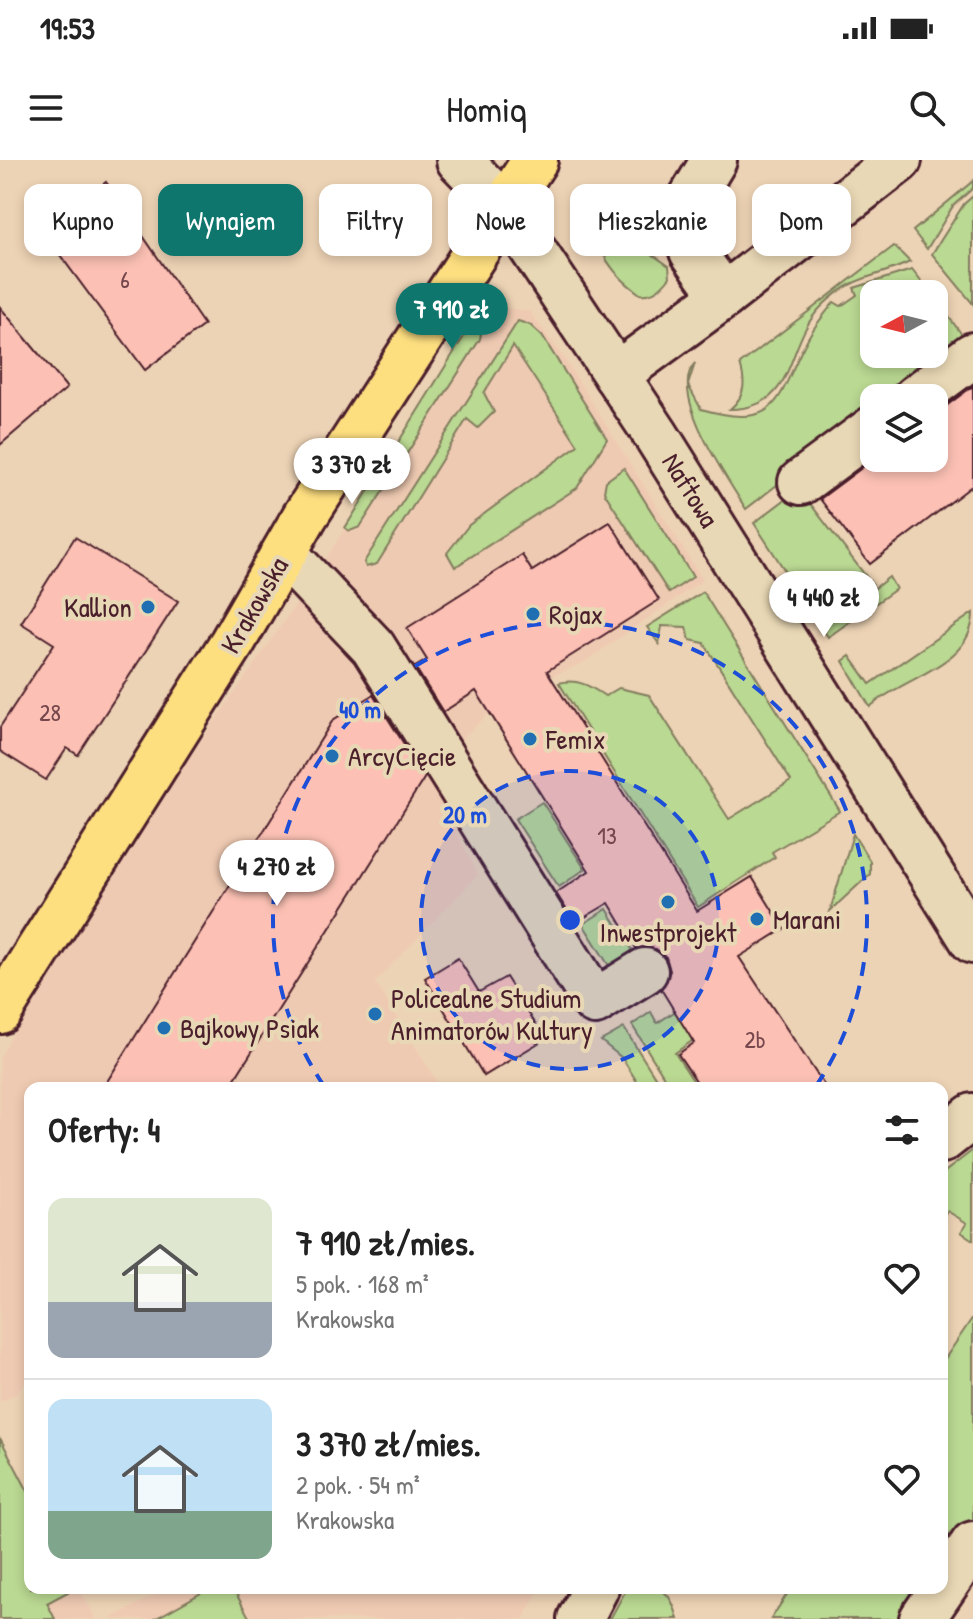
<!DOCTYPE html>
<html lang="pl">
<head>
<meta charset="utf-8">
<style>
	body { margin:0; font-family:"Patrick Hand",sans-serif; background:#f6f6f6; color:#222; height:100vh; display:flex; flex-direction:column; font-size:30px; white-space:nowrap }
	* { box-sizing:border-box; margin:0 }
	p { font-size:26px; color:#767676 }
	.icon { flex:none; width:44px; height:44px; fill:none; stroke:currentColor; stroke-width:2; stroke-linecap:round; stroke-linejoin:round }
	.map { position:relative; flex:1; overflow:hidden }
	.details { position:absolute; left:24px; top:922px; width:924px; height:512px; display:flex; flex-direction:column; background:#fff; border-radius:16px; box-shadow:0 4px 12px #0003 }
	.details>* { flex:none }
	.guide { position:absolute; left:24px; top:24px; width:926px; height:72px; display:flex; gap:16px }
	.needle { width:52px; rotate:263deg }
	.fabs { position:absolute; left:860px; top:120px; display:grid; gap:16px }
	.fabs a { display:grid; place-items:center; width:88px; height:88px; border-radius:16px; background:#fff; box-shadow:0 4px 12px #0003; font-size:40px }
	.price { position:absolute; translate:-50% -68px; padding:0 18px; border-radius:28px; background:#fff; color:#222; font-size:26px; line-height:52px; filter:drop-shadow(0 2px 4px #0008) }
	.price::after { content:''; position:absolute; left:50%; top:48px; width:24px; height:18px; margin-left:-12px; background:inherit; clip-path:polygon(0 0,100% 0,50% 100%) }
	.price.current { background:#0f766e; color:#fff }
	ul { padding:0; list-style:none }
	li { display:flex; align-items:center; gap:24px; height:200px; padding:0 24px }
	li+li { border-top:2px solid #e0e0e0 }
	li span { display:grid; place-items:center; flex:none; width:224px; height:160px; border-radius:16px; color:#555 }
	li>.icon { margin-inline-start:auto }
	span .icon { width:96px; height:96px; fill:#fffc; stroke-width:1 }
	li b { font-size:34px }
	h2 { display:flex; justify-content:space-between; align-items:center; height:96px; padding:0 24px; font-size:34px }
	.tag { padding:0 28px; border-radius:16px; background:#fff; box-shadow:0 4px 12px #0003; font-size:28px; line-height:72px }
	.tag.current { background:#0f766e; color:#fff }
	.status { display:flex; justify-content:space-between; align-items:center; height:56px; padding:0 40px; background:#fff; direction:ltr }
	.status svg { height:22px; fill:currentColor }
	header { display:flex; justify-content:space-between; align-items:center; height:104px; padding:0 24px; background:#fff; font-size:36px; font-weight:600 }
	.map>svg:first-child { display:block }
</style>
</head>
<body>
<div class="status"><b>19:53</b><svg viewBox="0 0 49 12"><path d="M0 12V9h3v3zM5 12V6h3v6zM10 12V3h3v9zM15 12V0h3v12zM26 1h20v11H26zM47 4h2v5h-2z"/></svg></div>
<header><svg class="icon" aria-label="menu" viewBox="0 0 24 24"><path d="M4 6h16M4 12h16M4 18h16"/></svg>Homiq<svg class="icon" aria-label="search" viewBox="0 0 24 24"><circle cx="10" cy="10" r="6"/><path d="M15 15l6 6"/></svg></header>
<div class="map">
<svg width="973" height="1459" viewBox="0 0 973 1459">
	<rect width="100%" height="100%" fill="#edd3b5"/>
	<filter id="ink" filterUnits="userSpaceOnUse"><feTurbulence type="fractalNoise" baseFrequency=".0125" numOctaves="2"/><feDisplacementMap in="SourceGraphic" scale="16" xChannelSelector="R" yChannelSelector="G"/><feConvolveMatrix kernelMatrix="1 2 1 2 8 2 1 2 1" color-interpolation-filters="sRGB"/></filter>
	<g filter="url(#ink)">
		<g fill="#efcab2">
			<polygon points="488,146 529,151 564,198 703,420 583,503 508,536 442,597 431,620 478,715 375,822 441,928 30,928 30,1214 17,1233 0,1242 0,897 74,764 312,421 471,165"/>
			<polygon points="0,1278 30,1335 30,1428 79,1428 96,1459 0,1459"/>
			<polygon points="168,1428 540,1428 523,1459 110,1459"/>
		</g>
		<g fill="#bad992" stroke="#827c5e" stroke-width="2">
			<polygon points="973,21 973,28 953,46 927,89 913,71"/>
			<polygon points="973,36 973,144 932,94 964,44"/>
			<path d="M606,62l63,44 1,11c-8,10 -16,19 -30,17 -21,-15 -53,-46 -34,-72z"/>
			<path d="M894,86l16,16c-36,17 -56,12 -88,44 -39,38 -22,102 -92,103 17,-14 15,-29 10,-45z"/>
			<path d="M912,110l19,24h-57v60h60v-57l32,43 -76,58h-16v12l-128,99c-18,-29 -79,-116 -51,-146l-7,22 13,24c83,23 75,-13 107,-71 7,-13 17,-24 26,-36l7,4 16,-11 -3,-7z"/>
			<polygon points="518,161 530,165 542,176 607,279 577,328 455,407 447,393 469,365 578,285 513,186 484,233 494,252 478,268 467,259 377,404 366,407 364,402"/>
			<polygon points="471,165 481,174 480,179 360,367 350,371 345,368"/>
			<polygon points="624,308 693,417 669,433 604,332 606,321"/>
			<polygon points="799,329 875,428 889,417 896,429 828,477 754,363"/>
			<path d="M703,432l137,219 -68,41 3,5 -77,50 -139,-224c18,-5 31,3 46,13l14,-8 30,7 80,124 62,-38 -87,-138 -14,-3 -4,-13 -24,-1 -3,18 -12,-17z"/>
			<path d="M973,453c0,53 -71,64 -103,94l-27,-46 7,-5 20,28z"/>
			<polygon points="542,642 585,709 559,727 515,659"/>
			<polygon points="853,674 870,701 870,714 830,751"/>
			<polygon points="607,749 635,794 611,809 583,764"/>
			<polygon points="733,814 723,859 675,893 698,928 671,928 632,865 651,852 657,863"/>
			<polygon points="624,868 662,928 641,928 622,898 601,881"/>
			<polygon points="973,990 973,1080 961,1072 967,1063 947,1051 942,1058 942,1014"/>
			<polygon points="973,1157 973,1364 942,1410 942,1203"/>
			<polygon points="0,1278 30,1335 30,1428 75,1428 47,1443 55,1459 0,1459"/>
			<polygon points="210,1428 233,1428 250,1459 155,1459"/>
			<path d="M627,1428c33,0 42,-3 51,31h-68z"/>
			<polygon points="791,1428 930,1428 909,1459 771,1459"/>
		</g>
		<g fill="#fcc1b4" stroke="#4a1f2b" stroke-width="2">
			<polygon points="106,22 204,165 145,210 43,72"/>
			<polygon points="0,147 67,228 0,285"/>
			<polygon points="973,226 973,325 870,404 820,339 875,298 934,298 934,255"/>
			<polygon points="610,362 659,440 547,511 697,751 752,717 784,769 739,797 826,928 701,928 678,894 694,883 661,829 670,811 666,797 656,789 636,788 609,743 575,763 556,733 589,711 476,531 443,552 415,507 427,500 407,468 522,395 532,411"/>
			<polygon points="75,377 178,441 78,595 67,588 46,620 0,591 0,567 54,484 21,463"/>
			<polygon points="373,535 425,617 229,928 103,928 333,560"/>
			<polygon points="458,798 479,832 506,817 545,879 484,916 425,818"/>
		</g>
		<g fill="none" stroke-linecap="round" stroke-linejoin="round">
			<g stroke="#4a1f2b" stroke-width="50">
				<g id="minor">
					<polyline points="459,0 504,46 656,275 973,781"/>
					<polyline points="714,0 690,40 692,91 724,136 899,0"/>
					<polyline points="616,215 724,136"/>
					<polyline points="915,238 973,195"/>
					<polyline points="801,322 874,268"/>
					<polyline points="284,393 373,487 595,842 645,811"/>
					<polyline points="942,980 973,956"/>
					<polyline points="580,1459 596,1428"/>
					<polyline points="922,1459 973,1384"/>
				</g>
			</g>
			<g stroke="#4a1f2b" stroke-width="50">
				<polyline id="major" points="0,851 232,483 305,356 535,0"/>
			</g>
			<use href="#minor" stroke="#e9d8b5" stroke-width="44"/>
			<use href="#major" stroke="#fedf80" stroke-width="44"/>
		</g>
	</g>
	<circle cx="570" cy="760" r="149" fill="#1d4ed8" fill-opacity=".12"/>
	<g fill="none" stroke="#1d4ed8" stroke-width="4" stroke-dasharray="14 10">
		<circle cx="570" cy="760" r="149"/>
		<path d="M324 926A297 297 0 1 1 816 926"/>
	</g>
	<g fill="#1f6fb2" stroke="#e9d8b5" stroke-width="3">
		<circle cx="148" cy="447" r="8"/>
		<circle cx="533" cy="454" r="8"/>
		<circle cx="530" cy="579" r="8"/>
		<circle cx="332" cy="596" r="8"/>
		<circle cx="668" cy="742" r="8"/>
		<circle cx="757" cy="759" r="8"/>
		<circle cx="375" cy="854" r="8"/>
		<circle cx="164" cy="868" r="8"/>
	</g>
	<g text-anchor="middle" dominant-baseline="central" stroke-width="8" stroke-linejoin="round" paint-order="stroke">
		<g font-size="24" fill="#76484d">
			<text x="125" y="119">6</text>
			<text x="50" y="552">28</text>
			<text x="607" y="675">13</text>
			<text x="755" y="879">2b</text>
		</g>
		<g font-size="28" fill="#4a1f2b" stroke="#e9d8b5">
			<text transform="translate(691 330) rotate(58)">Naftowa</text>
			<text transform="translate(254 445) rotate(-60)">Krakowska</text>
		</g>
		<g font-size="28" fill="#4a1f2b" stroke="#e9d8b5" text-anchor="start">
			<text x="132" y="447" text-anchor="end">Kallion</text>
			<text x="549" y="454">Rojax</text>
			<text x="546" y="579">Femix</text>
			<text x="348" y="596">ArcyCięcie</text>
			<text x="773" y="759">Marani</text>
			<text x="668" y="772" text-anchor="middle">Inwestprojekt</text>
			<text x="391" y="838">Policealne Studium<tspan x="391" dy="32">Animatorów Kultury</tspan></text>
			<text x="180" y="868">Bajkowy Psiak</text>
		</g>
	</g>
	<circle cx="570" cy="760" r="12" fill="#1d4ed8" stroke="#e9d8b5" stroke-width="4"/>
	<g font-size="24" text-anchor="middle" font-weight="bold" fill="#1d4ed8" stroke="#e9d8b5" stroke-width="8" stroke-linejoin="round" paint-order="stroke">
		<text x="360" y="558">40 m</text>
		<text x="465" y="663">20 m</text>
	</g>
</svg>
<div class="fabs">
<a><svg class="needle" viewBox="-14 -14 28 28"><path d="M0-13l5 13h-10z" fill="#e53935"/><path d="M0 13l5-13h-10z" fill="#767676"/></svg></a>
<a><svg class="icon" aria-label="layers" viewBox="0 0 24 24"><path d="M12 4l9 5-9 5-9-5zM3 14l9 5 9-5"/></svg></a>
</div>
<b class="price current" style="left:452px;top:191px">7 910 zł</b>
<b class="price" style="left:352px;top:346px">3 370 zł</b>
<b class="price" style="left:824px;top:479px">4 440 zł</b>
<b class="price" style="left:277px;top:748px">4 270 zł</b>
<div class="guide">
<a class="tag">Kupno</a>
<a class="tag current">Wynajem</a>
<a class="tag">Filtry</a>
<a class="tag">Nowe</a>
<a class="tag">Mieszkanie</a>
<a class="tag">Dom</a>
</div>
<section class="details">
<h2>Oferty: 4<svg class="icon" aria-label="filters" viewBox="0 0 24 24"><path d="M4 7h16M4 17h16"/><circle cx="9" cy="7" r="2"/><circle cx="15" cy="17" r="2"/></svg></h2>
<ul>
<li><span style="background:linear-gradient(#dfe7d0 65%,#9aa5b1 0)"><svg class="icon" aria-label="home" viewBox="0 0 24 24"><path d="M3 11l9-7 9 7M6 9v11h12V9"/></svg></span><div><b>7 910 zł/mies.</b><p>5 pok. · 168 m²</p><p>Krakowska</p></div><svg class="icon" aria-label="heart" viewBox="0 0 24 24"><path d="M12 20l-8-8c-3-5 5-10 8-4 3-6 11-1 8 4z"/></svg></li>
<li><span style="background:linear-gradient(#bfe0f5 70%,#7fa58c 0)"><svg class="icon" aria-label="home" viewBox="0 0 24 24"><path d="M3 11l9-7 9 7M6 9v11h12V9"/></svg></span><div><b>3 370 zł/mies.</b><p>2 pok. · 54 m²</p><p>Krakowska</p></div><svg class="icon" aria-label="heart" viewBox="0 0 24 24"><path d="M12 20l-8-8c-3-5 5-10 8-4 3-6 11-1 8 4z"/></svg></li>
</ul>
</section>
</div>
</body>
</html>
